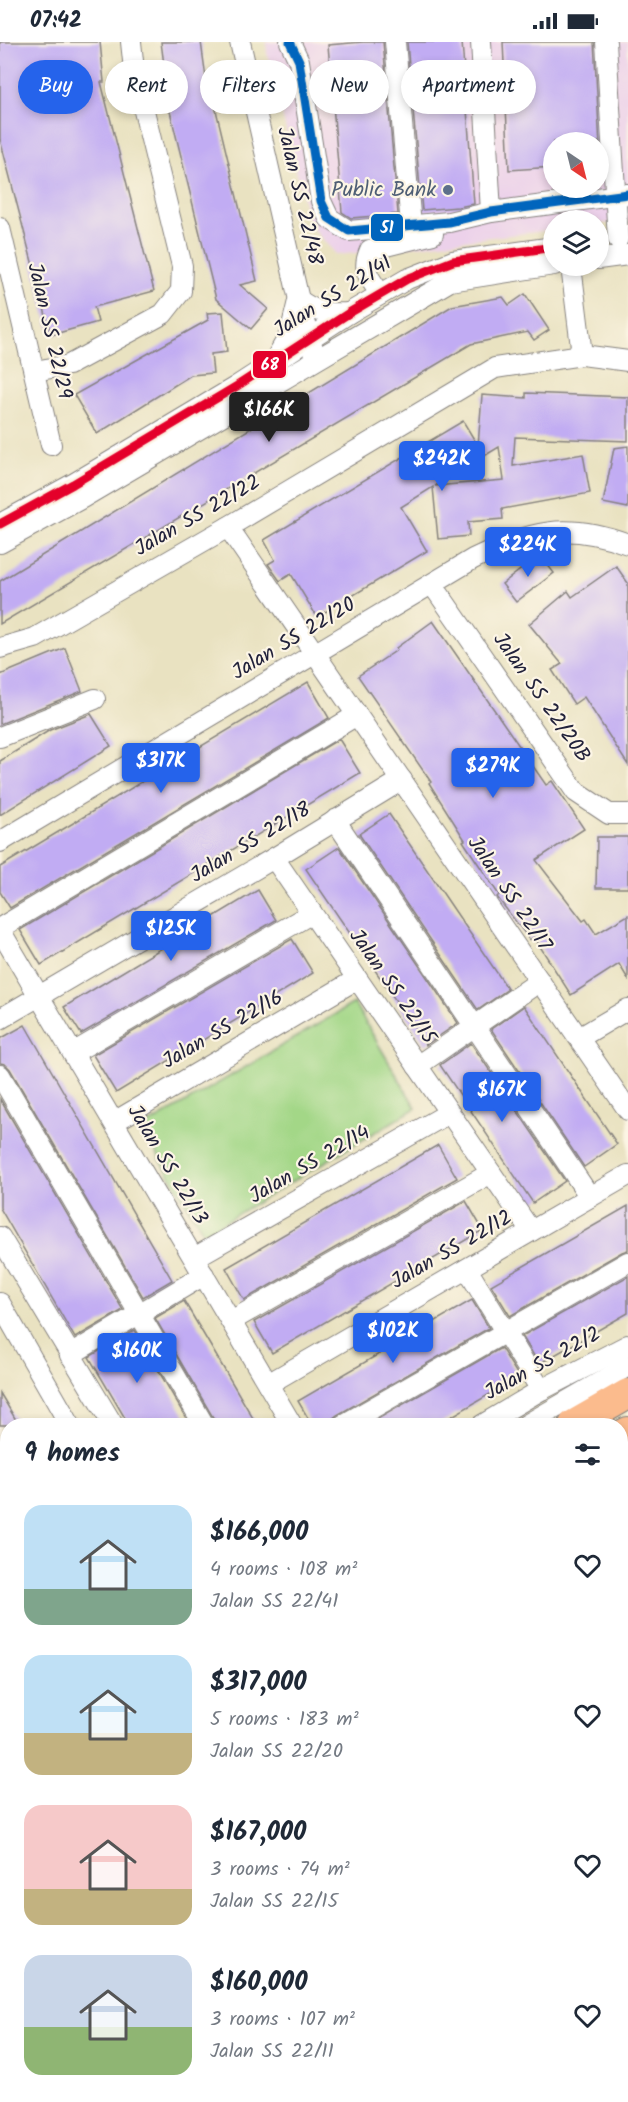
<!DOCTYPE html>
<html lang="en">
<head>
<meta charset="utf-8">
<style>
	body { margin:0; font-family:Kalam,sans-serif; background:#f2f2f3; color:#1f2937; height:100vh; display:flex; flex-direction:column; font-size:22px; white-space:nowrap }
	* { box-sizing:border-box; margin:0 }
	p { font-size:20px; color:#747a83 }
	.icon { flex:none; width:33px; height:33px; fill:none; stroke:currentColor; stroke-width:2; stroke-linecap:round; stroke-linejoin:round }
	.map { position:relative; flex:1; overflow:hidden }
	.sheet { position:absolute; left:0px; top:1376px; width:628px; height:686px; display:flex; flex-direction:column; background:#fff; border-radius:24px 24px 0 0; box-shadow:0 3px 9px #0003 }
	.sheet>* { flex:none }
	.top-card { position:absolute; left:18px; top:18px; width:592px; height:54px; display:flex; gap:12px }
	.needle { width:39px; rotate:145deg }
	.fabs { position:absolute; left:543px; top:90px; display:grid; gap:12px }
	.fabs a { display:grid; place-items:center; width:66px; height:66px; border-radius:50%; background:#fff; box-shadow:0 3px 9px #0003; font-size:30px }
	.price { position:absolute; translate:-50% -51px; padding:0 14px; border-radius:6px; background:#2563eb; color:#fff; font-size:20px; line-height:39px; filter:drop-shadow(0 2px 3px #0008) }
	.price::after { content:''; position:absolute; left:50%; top:36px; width:18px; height:14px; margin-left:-9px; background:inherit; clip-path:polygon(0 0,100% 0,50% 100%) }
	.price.selected { background:#222; color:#fff }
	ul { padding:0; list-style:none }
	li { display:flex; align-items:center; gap:18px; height:150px; padding:0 24px }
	li span { display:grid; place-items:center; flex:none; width:168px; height:120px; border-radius:18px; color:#555 }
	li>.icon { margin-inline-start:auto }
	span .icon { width:72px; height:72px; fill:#fffc; stroke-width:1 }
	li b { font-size:26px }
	h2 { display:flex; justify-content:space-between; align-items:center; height:72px; padding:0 24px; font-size:26px }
	.chip { padding:0 21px; border-radius:27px; background:#fff; box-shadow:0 3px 9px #0003; font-size:21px; line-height:54px }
	.chip.selected { background:#2563eb; color:#fff }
	.status { display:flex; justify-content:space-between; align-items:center; height:42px; padding:0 30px; background:#fff; direction:ltr }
	.status svg { height:16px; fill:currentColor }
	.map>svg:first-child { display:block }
</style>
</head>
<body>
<div class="status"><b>07:42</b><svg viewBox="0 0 49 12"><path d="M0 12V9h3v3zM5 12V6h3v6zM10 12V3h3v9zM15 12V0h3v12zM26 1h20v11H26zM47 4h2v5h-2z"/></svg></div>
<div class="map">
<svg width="628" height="2060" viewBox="0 0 628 2060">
	<rect width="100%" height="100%" fill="#fcf5e5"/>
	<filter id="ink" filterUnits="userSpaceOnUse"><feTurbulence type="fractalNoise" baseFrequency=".0167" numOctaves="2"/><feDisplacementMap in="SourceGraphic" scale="12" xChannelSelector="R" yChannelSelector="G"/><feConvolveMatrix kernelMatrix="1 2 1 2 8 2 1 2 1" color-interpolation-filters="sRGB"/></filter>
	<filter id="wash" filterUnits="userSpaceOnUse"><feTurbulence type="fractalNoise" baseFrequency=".008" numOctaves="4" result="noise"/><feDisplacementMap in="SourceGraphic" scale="24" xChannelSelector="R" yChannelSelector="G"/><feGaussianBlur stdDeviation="1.35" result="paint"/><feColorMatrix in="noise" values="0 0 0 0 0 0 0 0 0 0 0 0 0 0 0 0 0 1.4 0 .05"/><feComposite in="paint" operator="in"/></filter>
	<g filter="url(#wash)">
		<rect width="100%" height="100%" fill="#e9e2c1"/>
		<g fill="#ecd1ea" fill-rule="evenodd">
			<path d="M266,0h362v179l-29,3 -1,-4h-44l-1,10 -216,25 -28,-31 -42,-171zM554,100h44v46h-44z"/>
			<polygon points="7,1804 8,2004 0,2008 0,1808"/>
			<polygon points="621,1961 628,1973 628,2060 517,2060 513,2054 621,2054"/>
			<polygon points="411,2054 446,2054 450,2060 403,2060"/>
		</g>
		<polygon fill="#a3d787" stroke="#627c61" stroke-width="1.5" points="354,961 416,1066 204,1192 142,1086"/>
		<g id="blocks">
			<g fill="#c1acf3" fill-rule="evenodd">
				<polygon points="0,0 100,0 104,40 101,40 154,249 94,265 98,280 51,293 0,97"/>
				<polygon points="161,0 201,0 207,43 210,43 257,239 240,243 268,267 251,287 216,257 166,53 168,53"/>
				<polygon points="363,0 383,0 398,172 351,176 342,170 328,3"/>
				<polygon points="407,0 462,0 474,162 458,165 422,168"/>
				<polygon points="503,0 594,0 601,122 598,122 598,100 554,100 554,125 509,128"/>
				<polygon points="525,252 549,288 534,298 528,290 471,302 0,582 0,539 452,264 503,255 509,263"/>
				<polygon points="223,270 227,310 211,312 213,331 191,333 97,392 74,353 208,278 207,271"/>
				<path d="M526,351l102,4v44l-113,-4 -2,29 70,-12 7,39 -88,16 1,10 -35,3 1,14 -31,3 -5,-52 -32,20 26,44 -110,66 -26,-43 -11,7 -12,-17 7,-4 -11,-20 199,-119 15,25 4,-51 44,3zM499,405l5,33 -69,6 6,-4z"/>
				<polygon points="628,404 628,466 603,461 614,406"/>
				<polygon points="540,513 554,531 516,560 502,542"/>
				<polygon points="616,524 628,541 628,723 584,655 574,662 552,628 562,622 529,582 568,549 572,555"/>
				<polygon points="433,579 546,743 552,739 584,787 536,818 583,879 586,877 596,892 628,873 628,937 619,922 571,953 534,895 530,898 497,855 499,853 463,799 465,798 429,741 431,740 358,634 397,608 396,606"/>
				<polygon points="65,606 82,649 0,682 0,633"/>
				<polygon points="308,640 329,676 10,866 0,850 0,825"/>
				<polygon points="91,672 111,704 0,773 0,719 50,688"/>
				<polygon points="339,697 360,731 41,923 20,888"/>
				<polygon points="389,772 508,947 478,968 359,792"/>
				<polygon points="597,795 628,795 628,846 596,846"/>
				<polygon points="339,805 458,981 426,1003 306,827"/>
				<polygon points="258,848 276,878 81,992 64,965"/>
				<polygon points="292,897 313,931 116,1051 93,1013"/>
				<polygon points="524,964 617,1102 584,1125 491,987"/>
				<polygon points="25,983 172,1238 143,1255 10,1027 5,1022 0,1021 0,997"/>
				<polygon points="471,1001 565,1139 533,1161 440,1023"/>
				<polygon points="0,1057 123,1268 75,1296 0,1166"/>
				<polygon points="438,1103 457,1136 244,1258 226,1226"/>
				<polygon points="466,1159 483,1188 272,1311 254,1280"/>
				<polygon points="628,1164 628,1208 622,1210 510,1274 491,1243"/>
				<polygon points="628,1234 628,1271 539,1322 522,1294"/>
				<polygon points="472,1258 489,1286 337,1373 332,1377 331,1383 312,1383 298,1359"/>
				<polygon points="184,1259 257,1383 216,1383 214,1377 155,1276"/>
				<polygon points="135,1288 190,1383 129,1383 89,1315"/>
				<polygon points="501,1306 519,1335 437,1383 367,1383"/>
				<polygon points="0,1351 19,1383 0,1383"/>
			</g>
		</g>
	</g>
	<g filter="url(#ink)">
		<use href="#blocks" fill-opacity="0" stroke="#86827e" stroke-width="1.5"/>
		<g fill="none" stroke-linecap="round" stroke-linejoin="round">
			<g stroke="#86827e" stroke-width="22">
				<g id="minor">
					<polyline points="240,0 299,258 313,307"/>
					<polyline points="290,0 299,19 321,159 329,176 349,189 449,180 491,170 628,152"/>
					<polyline points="395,0 411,184"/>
					<polyline points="481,0 491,170"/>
					<polyline points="606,0 618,197"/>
					<polyline points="0,186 51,403"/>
					<polyline points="598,217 628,213"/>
					<polyline points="571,224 582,313"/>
					<path d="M381,252c-12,-16 -20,-24 -11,-44l63,-16"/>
					<path d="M299,258c19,13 27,14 50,13"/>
					<polyline points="275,318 290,292 298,259"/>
					<polyline points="34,329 69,323 163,272 181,249 182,224 134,28 131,0"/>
					<polyline points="0,482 73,442 237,344 349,271 407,237 453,219 554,205"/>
					<polyline points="228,485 628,1068"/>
					<polyline points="0,501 84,455 450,239 554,223"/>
					<polyline points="432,542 576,750 609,772 628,772"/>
					<polyline points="0,606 35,596 228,485 495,326 582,313 628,319"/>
					<polyline points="0,695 95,657"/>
					<polyline points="335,778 590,1155"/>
					<path d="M0,800l473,-283c58,-28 92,-38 155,-15"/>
					<polyline points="274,816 531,1189"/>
					<polyline points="0,886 357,673"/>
					<polyline points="0,888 292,1383"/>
					<polyline points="0,977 274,816 402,738"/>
					<polyline points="579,996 628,967"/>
					<polyline points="73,1011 312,871"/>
					<polyline points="417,1024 540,939"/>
					<polyline points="0,1033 204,1383"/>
					<polyline points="114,1080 357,937"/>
					<polyline points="0,1195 113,1383"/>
					<polyline points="194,1216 449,1071"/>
					<polyline points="467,1227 541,1348"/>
					<polyline points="0,1261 70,1383"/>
					<polyline points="231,1279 491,1131"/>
					<polyline points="70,1313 204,1233"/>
					<polyline points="268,1342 628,1133"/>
					<polyline points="343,1383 628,1220"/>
					<polyline points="482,1383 541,1348 628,1303"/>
					<polyline points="526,1383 628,1324"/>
					<polyline points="0,1437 8,1450"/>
					<polyline points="621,1449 628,1445"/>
					<polyline points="0,1500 8,1495"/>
					<polyline points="621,1527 628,1539"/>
					<polyline points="0,1583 8,1579"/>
					<polyline points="0,1661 7,1673"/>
					<polyline points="0,1805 8,1800"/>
					<polyline points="0,1832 8,1827"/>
					<polyline points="621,1852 628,1864"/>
					<polyline points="621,1889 628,1902"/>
					<polyline points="0,1933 8,1929"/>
					<polyline points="621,1941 628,1953"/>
					<polyline points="621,1988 628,1984"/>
					<polyline points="0,2032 8,2027"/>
					<polyline points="593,2054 597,2060"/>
					<polyline points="53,2060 61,2054"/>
					<polyline points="391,2060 401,2054"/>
					<polyline points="493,2060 504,2054"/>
				</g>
			</g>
			<g stroke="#86827e" stroke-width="32">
				<g id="highway">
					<polyline points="574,1383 628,1352"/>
					<polyline points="621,1394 628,1390"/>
					<polyline points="0,1706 8,1702"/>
					<polyline points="0,1750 8,1746"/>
					<polyline points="0,1778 8,1772"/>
				</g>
			</g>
			<g stroke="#86827e" stroke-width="3" stroke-dasharray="4.5 4.5" stroke-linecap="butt">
				<polyline points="460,2054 464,2060"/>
				<polyline points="0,2059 9,2054"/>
			</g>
			<use href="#minor" stroke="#fff" stroke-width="20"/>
			<use href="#highway" stroke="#fbbb8d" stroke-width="30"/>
			<g stroke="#fcf5e5" stroke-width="14">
				<polyline id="bus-1" points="290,0 299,19 321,159 329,176 349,189 449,180 491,170 628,152"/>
			</g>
			<g stroke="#fcf5e5" stroke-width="14">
				<polyline id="bus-2" points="0,482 73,442 237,344 349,271 407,237 453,219 554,205"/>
			</g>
			<use href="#bus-1" stroke="#0065bd" stroke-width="9"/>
			<use href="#bus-2" stroke="#e4002b" stroke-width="9"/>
		</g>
	</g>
	<circle fill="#5c6f8a" stroke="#fcf5e5" stroke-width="2" cx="448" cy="148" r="6"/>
	<g text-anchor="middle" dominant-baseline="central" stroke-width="4.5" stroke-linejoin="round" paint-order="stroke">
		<g font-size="21" fill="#4e5e75" stroke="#fcf5e5" text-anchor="end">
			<text x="436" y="148">Public Bank</text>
		</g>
		<g font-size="21" fill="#22223b" stroke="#fcf5e5">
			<text transform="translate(299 154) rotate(77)">Jalan SS 22/48</text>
			<text transform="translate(333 255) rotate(-32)">Jalan SS 22/41</text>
			<text transform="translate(49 289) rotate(77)">Jalan SS 22/29</text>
			<text transform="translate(198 474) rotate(-30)">Jalan SS 22/22</text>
			<text transform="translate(294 597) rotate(-31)">Jalan SS 22/20</text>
			<text transform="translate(541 656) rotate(55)">Jalan SS 22/20B</text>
			<text transform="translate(251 801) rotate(-31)">Jalan SS 22/18</text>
			<text transform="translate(509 852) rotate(56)">Jalan SS 22/17</text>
			<text transform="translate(392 945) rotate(55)">Jalan SS 22/15</text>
			<text transform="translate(223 988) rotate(-30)">Jalan SS 22/16</text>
			<text transform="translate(167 1123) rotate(59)">Jalan SS 22/13</text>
			<text transform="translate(310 1123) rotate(-30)">Jalan SS 22/14</text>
			<text transform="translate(452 1208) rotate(-30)">Jalan SS 22/12</text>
			<text transform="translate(543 1322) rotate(-29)">Jalan SS 22/2</text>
		</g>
	</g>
	<g stroke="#fcf5e5" stroke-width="2">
		<rect x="370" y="171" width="34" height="29" rx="6" fill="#0065bd"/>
		<rect x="252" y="308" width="35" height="29" rx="6" fill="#e4002b"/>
	</g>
	<g font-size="16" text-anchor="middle" font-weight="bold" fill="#fff">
		<text x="387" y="191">51</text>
		<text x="270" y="328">68</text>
	</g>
</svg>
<div class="fabs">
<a><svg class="needle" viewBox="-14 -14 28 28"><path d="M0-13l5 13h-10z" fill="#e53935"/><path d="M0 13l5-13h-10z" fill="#747a83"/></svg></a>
<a><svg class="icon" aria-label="layers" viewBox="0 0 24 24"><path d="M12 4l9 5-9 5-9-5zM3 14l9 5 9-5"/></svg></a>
</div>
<b class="price selected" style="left:269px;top:401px">$166K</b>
<b class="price" style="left:442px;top:450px">$242K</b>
<b class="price" style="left:528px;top:536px">$224K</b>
<b class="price" style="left:161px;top:752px">$317K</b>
<b class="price" style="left:493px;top:757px">$279K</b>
<b class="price" style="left:171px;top:920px">$125K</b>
<b class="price" style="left:502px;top:1081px">$167K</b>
<b class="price" style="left:393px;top:1322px">$102K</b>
<b class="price" style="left:137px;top:1342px">$160K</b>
<div class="top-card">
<a class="chip selected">Buy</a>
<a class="chip">Rent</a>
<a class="chip">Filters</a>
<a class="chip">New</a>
<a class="chip">Apartment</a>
</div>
<section class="sheet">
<h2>9 homes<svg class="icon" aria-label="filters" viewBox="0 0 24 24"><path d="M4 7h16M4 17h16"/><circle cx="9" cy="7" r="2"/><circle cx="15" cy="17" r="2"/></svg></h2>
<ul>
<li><span style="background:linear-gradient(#bfe0f5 70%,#7fa58c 0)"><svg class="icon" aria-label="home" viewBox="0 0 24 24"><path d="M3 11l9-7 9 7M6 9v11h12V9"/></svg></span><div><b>$166,000</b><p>4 rooms · 108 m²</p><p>Jalan SS 22/41</p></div><svg class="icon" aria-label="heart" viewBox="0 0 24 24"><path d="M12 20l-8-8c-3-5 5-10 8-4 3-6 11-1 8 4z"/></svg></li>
<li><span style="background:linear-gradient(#bfe0f5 65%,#c2b280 0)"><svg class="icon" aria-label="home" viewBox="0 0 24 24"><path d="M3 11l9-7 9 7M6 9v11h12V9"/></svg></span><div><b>$317,000</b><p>5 rooms · 183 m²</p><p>Jalan SS 22/20</p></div><svg class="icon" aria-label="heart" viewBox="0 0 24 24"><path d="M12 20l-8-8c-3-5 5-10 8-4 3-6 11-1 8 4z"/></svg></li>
<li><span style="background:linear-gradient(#f6c9c9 70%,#c2b280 0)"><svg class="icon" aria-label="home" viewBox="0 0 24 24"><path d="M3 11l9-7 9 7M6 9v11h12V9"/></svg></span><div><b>$167,000</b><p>3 rooms · 74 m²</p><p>Jalan SS 22/15</p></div><svg class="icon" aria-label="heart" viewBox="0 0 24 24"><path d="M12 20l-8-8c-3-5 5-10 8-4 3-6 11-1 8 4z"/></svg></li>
<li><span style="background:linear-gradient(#c9d6e8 60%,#8fb573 0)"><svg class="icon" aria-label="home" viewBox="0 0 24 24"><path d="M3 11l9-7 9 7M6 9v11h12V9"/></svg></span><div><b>$160,000</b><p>3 rooms · 107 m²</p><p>Jalan SS 22/11</p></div><svg class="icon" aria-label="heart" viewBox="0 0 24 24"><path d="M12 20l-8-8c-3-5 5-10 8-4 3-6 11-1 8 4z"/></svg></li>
</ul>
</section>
</div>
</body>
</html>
